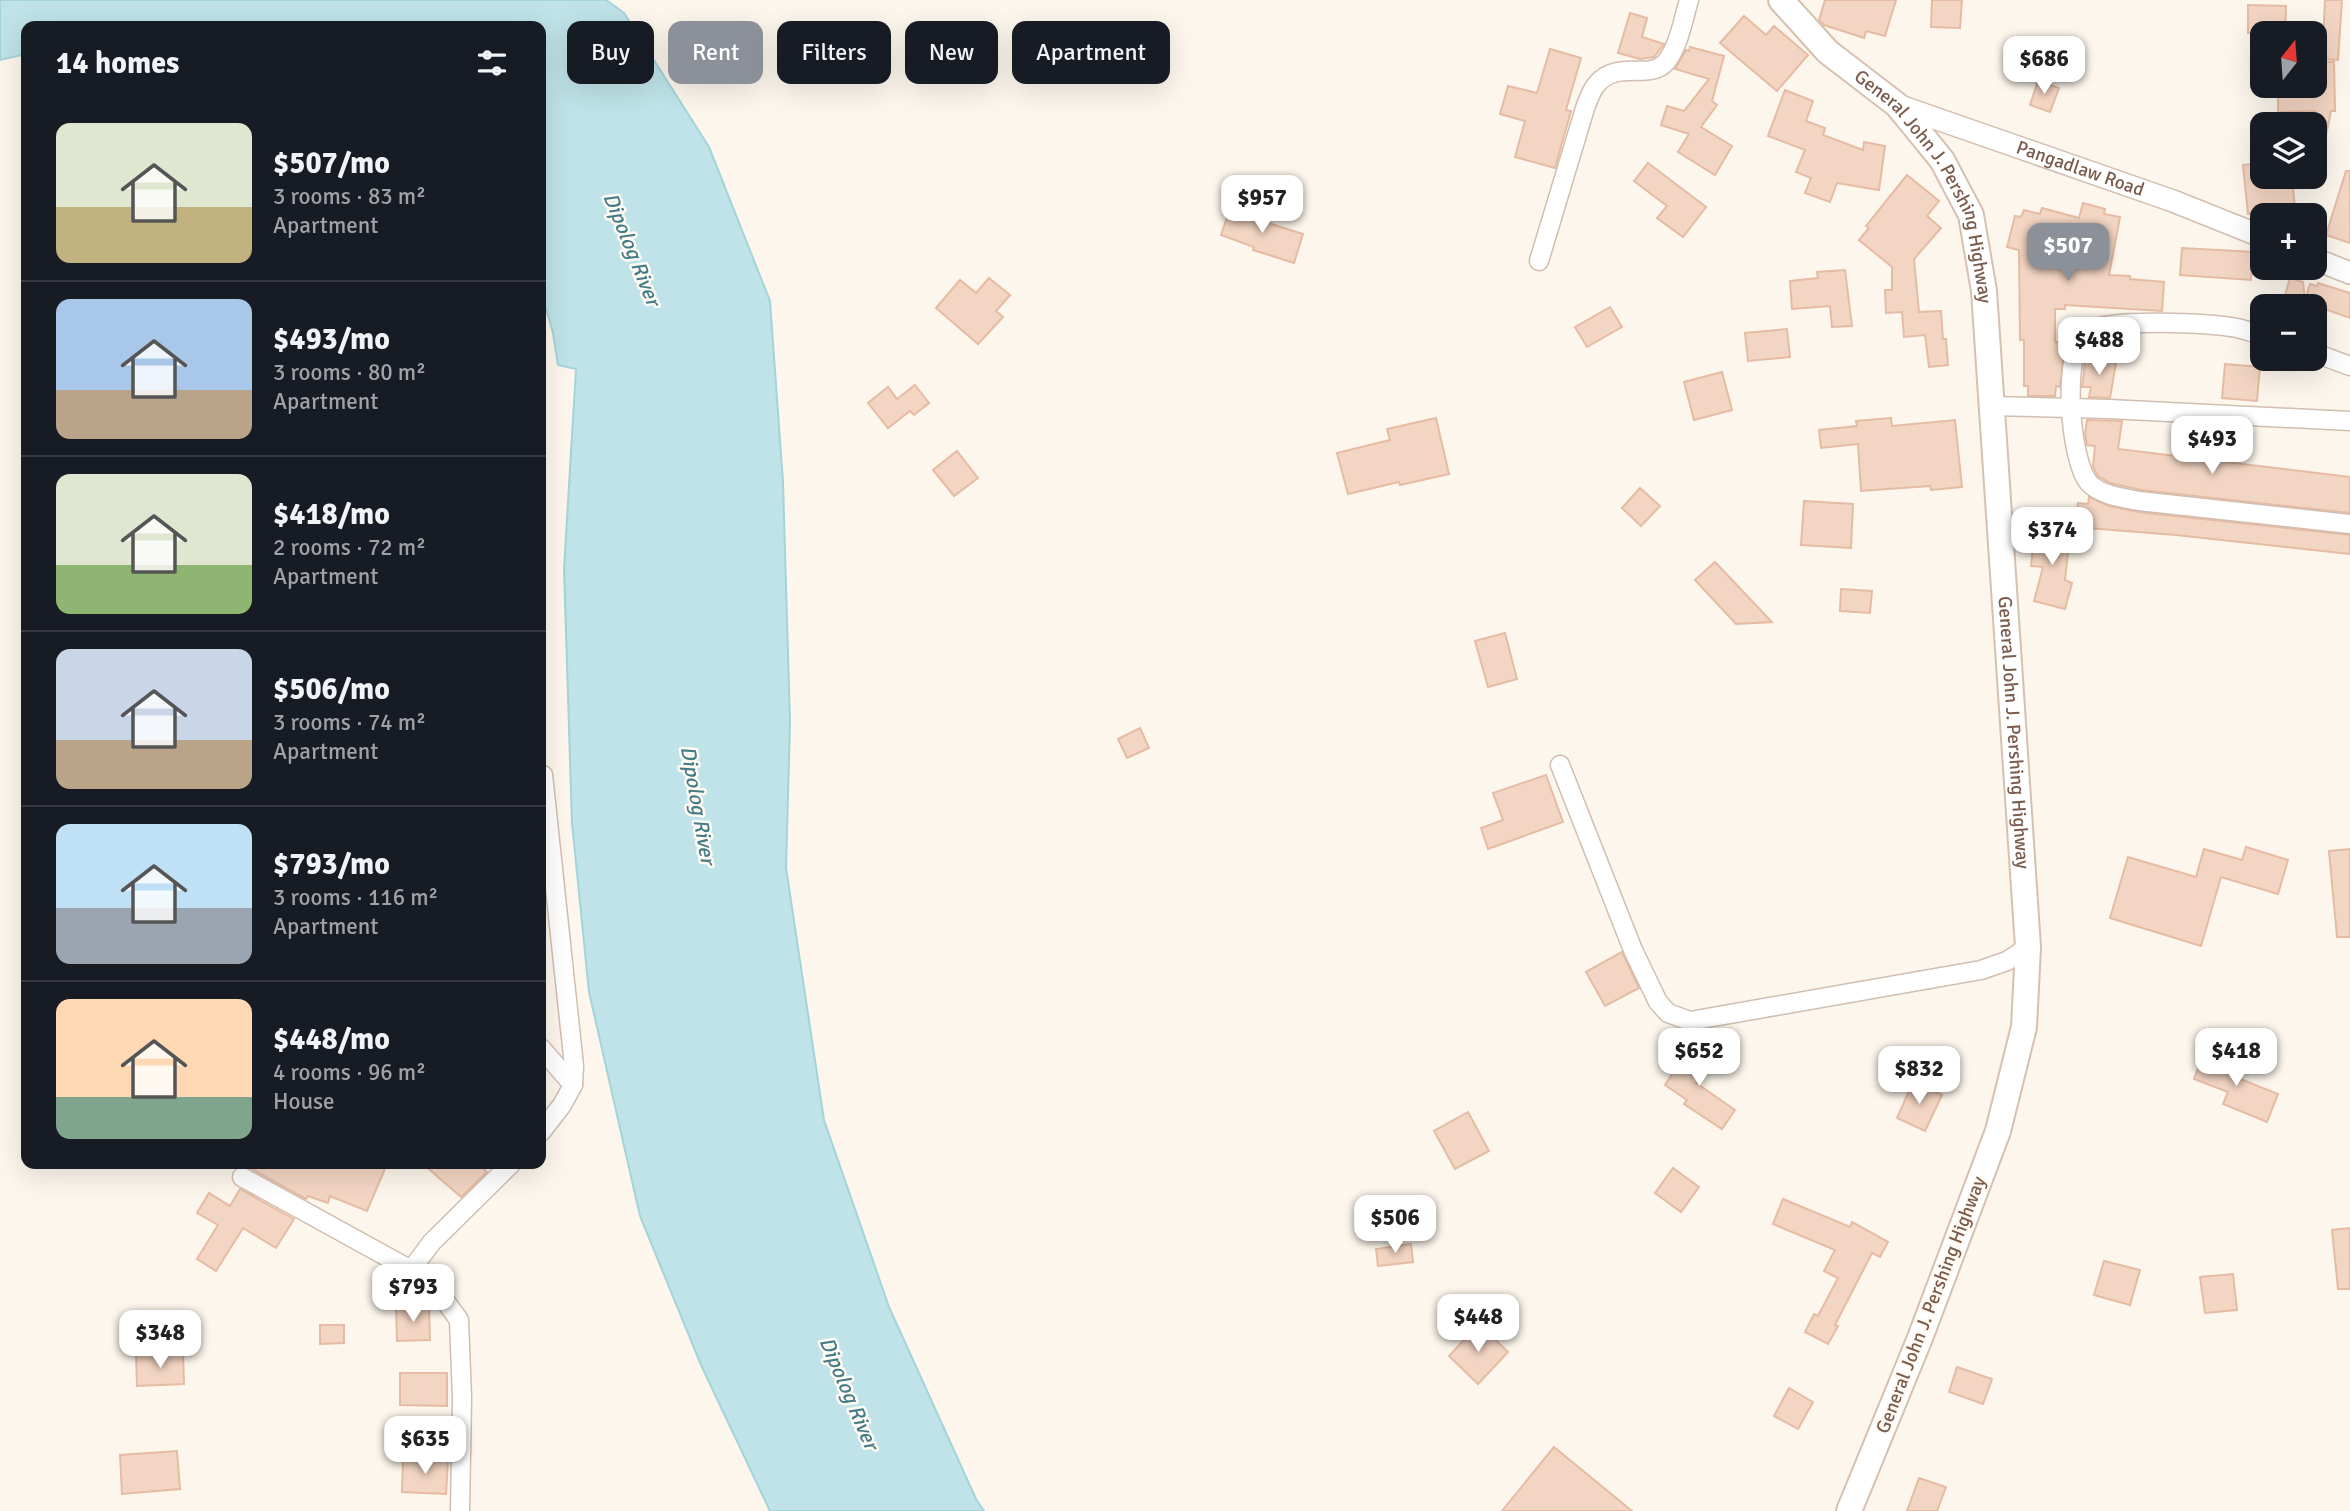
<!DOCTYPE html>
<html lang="en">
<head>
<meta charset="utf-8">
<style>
	body { margin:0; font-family:Signika,sans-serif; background:#20242c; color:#f1f3f6; height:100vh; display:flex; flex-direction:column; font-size:26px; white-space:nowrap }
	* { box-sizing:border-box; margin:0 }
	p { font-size:23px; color:#9ea1a6 }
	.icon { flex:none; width:38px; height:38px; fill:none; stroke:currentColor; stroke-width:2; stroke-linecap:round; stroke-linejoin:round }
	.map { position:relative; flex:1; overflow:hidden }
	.sheet { position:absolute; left:21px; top:21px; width:525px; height:1148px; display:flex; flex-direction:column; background:#171b24; border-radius:14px; box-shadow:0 7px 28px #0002 }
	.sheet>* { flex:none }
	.guide { position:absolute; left:567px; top:21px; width:665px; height:63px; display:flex; gap:14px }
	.needle { width:46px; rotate:17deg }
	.controls { position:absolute; left:2250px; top:21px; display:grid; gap:14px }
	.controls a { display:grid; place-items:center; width:77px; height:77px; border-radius:14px; background:#171b24; box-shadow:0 7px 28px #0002; font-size:35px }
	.price { position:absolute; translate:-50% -60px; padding:0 16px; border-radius:14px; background:#fff; color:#222; font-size:23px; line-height:46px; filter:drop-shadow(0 2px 4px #0008) }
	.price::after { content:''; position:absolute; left:50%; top:42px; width:21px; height:16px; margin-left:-10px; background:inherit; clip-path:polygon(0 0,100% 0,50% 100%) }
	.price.active { background:#8c9099; color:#fff }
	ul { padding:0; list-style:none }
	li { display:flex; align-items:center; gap:21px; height:175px; padding:0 35px }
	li+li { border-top:2px solid #363941 }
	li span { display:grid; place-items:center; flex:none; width:196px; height:140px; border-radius:14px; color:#555 }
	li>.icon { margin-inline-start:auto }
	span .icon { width:84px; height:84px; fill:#fffc; stroke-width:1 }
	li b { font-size:30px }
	h2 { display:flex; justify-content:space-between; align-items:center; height:84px; padding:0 35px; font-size:30px }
	.chip { padding:0 24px; border-radius:14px; background:#171b24; box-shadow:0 7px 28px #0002; font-size:24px; line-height:63px }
	.chip.active { background:#8c9099; color:#fff }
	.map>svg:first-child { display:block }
</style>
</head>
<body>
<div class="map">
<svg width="2350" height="1511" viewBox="0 0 2350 1511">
	<rect width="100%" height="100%" fill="#fdf6ec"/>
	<polygon fill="#bfe3e8" stroke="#a5d3da" stroke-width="2" points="0,0 606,0 624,13 709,147 770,301 783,482 790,722 786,868 824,1120 889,1307 976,1499 984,1511 770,1511 701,1365 640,1216 589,992 572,823 564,569 576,369 558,365 553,333 541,291 541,26 26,26 26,54 0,60"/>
	<g fill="#f3d5c3" stroke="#e6bba3" stroke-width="2">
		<polygon points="1825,0 1896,0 1885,36 1866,31 1864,38 1824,25 1819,20"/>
		<polygon points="1932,0 1962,0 1960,28 1931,27"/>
		<polygon points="2325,0 2342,0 2338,60 2322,59"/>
		<polygon points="2248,5 2286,6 2285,33 2248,33"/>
		<polygon points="1630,13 1647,18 1642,37 1664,44 1654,57 1640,59 1618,53"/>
		<polygon points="1744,16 1766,35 1774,26 1808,55 1777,91 1720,43"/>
		<polygon points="1690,47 1724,56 1712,101 1717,105 1701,127 1732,146 1715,175 1678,152 1689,134 1661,125 1667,106 1684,111 1709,79 1675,69 1686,50 1689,51"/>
		<polygon points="1550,49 1581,58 1566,110 1571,111 1555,168 1515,157 1525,121 1500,114 1508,86 1537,93"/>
		<polygon points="2315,62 2334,62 2335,111 2331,111 2323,150 2315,149 2315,111 2278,112 2278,86 2315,86"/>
		<polygon points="2038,81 2059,88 2050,112 2030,105"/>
		<polygon points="1785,90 1813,101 1806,121 1825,128 1823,135 1863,150 1864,142 1885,146 1879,190 1837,183 1830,202 1805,193 1811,178 1796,172 1805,150 1768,136"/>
		<polygon points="1648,163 1706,207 1683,237 1657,218 1667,206 1634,181"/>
		<polygon points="2263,163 2263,177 2292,177 2295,209 2248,214 2243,165"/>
		<polygon points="2346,171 2350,171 2350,243 2326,235"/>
		<polygon points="1907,175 1939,201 1927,216 1941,228 1914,259 1919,312 1941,311 1943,339 1946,339 1948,365 1929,367 1925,335 1904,337 1902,312 1886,313 1885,290 1892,290 1892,267 1859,240 1869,228 1866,226"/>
		<polygon points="2083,203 2105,209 2104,214 2120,217 2109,275 2130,276 2130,279 2164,282 2162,311 2065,305 2065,309 2055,309 2055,342 2062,342 2061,351 2064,352 2060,387 2056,386 2055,396 2028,396 2028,386 2024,386 2024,340 2020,340 2019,250 2007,247 2015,216 2021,217 2024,210 2040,214 2042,208 2079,218"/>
		<polygon points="1231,206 1250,213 1249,217 1303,234 1294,263 1253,250 1254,247 1221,235"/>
		<polygon points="2182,248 2253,252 2251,280 2180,275"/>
		<polygon points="1845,270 1852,326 1832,327 1830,306 1792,309 1790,281 1818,278 1817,272"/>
		<polygon points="989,278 1010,295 996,311 1003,317 978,344 936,308 960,280 976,293"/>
		<polygon points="2290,278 2303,282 2305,300 2310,284 2317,286 2318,283 2350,293 2350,318 2285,295"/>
		<polygon points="1610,307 1622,327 1587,347 1575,327"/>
		<polygon points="1787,329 1790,357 1748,361 1745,333"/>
		<polygon points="2086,357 2116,363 2110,398 2089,397 2091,387 2082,387"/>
		<polygon points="2225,364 2260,367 2257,401 2222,398"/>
		<polygon points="1722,372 1732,410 1694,420 1684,382"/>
		<polygon points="915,385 929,403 914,415 910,411 888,428 868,403 888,387 897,399"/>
		<polygon points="1436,418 1449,474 1400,485 1399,482 1348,494 1337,453 1390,440 1387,429"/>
		<polygon points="1891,418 1892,426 1955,420 1962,487 1931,490 1930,486 1861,491 1858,444 1821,448 1819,430 1857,426 1856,421"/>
		<polygon points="2087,420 2122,421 2118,449 2350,477 2350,513 2141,490 2110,483 2098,476 2093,467 2095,446 2087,445 2085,434"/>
		<polygon points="957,451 978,478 954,496 933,470"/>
		<polygon points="1640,488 1660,506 1641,526 1622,508"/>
		<polygon points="2089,497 2109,506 2138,512 2350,535 2350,554 2176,535 2075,527 2078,503 2088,504"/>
		<polygon points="1804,501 1853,504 1851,548 1801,545"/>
		<polygon points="2035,529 2070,534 2065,580 2072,583 2065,609 2034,601 2043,567 2031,566"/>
		<polygon points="1715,562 1772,622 1736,624 1695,580"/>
		<polygon points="1841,589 1872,591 1870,613 1840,611"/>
		<polygon points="1505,633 1517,679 1488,687 1475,641"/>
		<polygon points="1140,728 1149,748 1127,758 1118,739"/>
		<polygon points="1546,775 1563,822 1488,849 1481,828 1503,820 1493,793"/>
		<polygon points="2246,847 2288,860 2278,894 2221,877 2201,946 2110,918 2128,857 2196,877 2204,849 2242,860"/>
		<polygon points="2350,849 2350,937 2337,937 2329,851"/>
		<polygon points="1622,952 1639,988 1605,1006 1586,972"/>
		<polygon points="1693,1044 1713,1058 1696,1083 1735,1110 1722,1129 1684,1104 1687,1100 1665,1085"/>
		<polygon points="2205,1051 2232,1062 2228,1074 2278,1094 2267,1122 2223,1104 2228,1092 2194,1079"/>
		<polygon points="1913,1082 1942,1095 1925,1131 1897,1118"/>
		<polygon points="1468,1112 1489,1151 1455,1169 1434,1131"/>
		<polygon points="255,1164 387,1164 367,1211 330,1196 328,1203 308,1196 306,1199 252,1169"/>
		<polygon points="423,1164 478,1164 487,1172 461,1197"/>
		<polygon points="1673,1168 1699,1187 1681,1212 1655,1193"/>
		<polygon points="240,1189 294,1219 276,1248 243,1228 216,1271 197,1259 218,1225 197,1213 209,1193 230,1206"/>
		<polygon points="1783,1199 1850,1227 1852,1222 1888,1242 1880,1257 1872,1253 1835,1325 1838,1326 1828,1344 1805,1332 1814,1314 1818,1316 1838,1278 1824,1271 1835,1250 1773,1224"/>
		<polygon points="2350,1228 2350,1289 2338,1289 2332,1230"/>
		<polygon points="1411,1244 1413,1262 1378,1266 1376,1249"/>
		<polygon points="2104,1261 2140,1270 2130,1305 2094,1295"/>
		<polygon points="2233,1274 2237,1310 2205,1313 2200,1277"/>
		<polygon points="429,1307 430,1340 397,1341 396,1308"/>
		<polygon points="1479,1324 1508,1352 1478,1384 1449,1356"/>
		<polygon points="320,1325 344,1325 344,1343 320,1344"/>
		<polygon points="183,1353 184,1384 137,1386 136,1355"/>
		<polygon points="1957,1367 1992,1379 1983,1404 1949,1392"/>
		<polygon points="400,1373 447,1373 447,1406 400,1405"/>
		<polygon points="1789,1388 1813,1402 1798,1429 1774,1416"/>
		<polygon points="1554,1447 1632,1511 1502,1511"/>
		<polygon points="177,1451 180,1489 122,1494 120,1455"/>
		<polygon points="403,1459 448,1461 446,1494 402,1492"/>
		<polygon points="1919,1478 1946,1487 1937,1511 1907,1511"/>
	</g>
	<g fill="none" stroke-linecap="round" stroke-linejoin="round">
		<g stroke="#d1beb0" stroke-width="21">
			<g id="minor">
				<path d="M1539,261l47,-156c3,-6 5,-14 10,-20 20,-26 54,-4 70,-23 13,-16 17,-42 23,-62"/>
				<path d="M2263,336c-9,-3 -17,-6 -26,-8 -27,-5 -127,-10 -149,3 -28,17 -18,131 1,152 11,12 35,15 50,18l211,23"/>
				<polyline points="2315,353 2350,366"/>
				<polyline points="1991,406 2109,409 2350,421"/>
				<polyline points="1560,765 1633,950 1658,1002 1668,1013 1690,1021 1981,970 2007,961 2028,947"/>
				<polyline points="543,775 574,1066 573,1085"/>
				<polyline points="541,1048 573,1085 562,1105 541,1132"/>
				<polyline points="242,1177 411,1270 438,1291 459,1320 462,1398 460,1511"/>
				<polyline points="411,1270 432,1242 511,1164"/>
			</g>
		</g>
		<g stroke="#d1beb0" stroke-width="24">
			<g id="tertiary">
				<path id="s1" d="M1897,105l276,96 90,36"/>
				<polyline points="2315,259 2350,273"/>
			</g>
		</g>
		<g stroke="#d6c0b0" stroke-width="28">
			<g id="secondary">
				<path id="s2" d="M1781,0l47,52 69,53 45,55 29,55 13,76 44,656 -4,80 -26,104 -78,207 -71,173"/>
			</g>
		</g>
		<use href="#minor" stroke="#fff" stroke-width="18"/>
		<use href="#tertiary" stroke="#fff" stroke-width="21"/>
		<use href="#secondary" stroke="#fff" stroke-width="24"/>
	</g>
	<g text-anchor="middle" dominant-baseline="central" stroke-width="5" stroke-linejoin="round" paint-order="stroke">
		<g font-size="19" fill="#7a5c4d" stroke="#fffaf3">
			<text stroke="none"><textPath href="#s1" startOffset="194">Pangadlaw Road</textPath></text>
			<text stroke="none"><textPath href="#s2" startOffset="243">General John J. Pershing Highway</textPath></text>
			<text stroke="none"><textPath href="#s2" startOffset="810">General John J. Pershing Highway</textPath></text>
			<text transform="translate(1931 1305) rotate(-69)">General John J. Pershing Highway</text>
		</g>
		<g font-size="21" font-style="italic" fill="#437c86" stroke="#fffaf3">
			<text transform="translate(632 249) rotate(68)">Dipolog River</text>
			<text transform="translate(698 805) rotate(80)">Dipolog River</text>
			<text transform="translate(849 1393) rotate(67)">Dipolog River</text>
		</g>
	</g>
</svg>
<div class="controls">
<a><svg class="needle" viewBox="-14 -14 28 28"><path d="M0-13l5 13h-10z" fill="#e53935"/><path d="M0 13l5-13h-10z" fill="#9ea1a6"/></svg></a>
<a><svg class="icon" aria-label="layers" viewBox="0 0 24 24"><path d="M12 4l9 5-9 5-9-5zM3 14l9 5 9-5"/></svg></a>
<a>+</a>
<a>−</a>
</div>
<b class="price" style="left:2044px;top:96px">$686</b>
<b class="price" style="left:1262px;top:235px">$957</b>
<b class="price active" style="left:2068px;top:283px">$507</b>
<b class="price" style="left:2099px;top:377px">$488</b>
<b class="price" style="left:2212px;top:476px">$493</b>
<b class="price" style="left:2052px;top:567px">$374</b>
<b class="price" style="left:1699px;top:1088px">$652</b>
<b class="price" style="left:2236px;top:1088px">$418</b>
<b class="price" style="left:1919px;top:1106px">$832</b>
<b class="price" style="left:1395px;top:1255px">$506</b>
<b class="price" style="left:413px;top:1324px">$793</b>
<b class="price" style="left:1478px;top:1354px">$448</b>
<b class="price" style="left:160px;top:1370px">$348</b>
<b class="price" style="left:425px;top:1476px">$635</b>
<div class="guide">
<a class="chip">Buy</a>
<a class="chip active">Rent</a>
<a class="chip">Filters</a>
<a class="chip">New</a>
<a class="chip">Apartment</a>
</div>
<section class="sheet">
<h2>14 homes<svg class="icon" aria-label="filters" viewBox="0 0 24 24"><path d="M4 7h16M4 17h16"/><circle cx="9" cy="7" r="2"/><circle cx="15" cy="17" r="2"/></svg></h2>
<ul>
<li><span style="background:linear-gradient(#dfe7d0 60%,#c2b280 0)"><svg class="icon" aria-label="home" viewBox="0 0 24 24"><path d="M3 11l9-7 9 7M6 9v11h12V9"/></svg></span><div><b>$507/mo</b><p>3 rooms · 83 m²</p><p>Apartment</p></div></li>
<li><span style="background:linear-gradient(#a9c7e8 65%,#b9a48a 0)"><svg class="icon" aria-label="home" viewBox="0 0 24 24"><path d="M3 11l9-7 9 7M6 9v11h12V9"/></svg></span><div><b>$493/mo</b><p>3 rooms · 80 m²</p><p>Apartment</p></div></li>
<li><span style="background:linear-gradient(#dfe7d0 65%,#8fb573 0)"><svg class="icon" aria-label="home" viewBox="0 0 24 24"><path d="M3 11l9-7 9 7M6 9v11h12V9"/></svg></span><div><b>$418/mo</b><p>2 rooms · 72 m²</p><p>Apartment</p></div></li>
<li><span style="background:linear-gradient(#c9d6e8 65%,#b9a48a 0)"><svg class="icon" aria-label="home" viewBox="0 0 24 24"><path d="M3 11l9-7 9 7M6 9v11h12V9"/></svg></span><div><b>$506/mo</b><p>3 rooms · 74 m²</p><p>Apartment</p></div></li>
<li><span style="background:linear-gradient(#bfe0f5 60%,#9aa5b1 0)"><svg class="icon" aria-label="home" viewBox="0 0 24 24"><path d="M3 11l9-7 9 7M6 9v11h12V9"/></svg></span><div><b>$793/mo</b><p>3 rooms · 116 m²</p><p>Apartment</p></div></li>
<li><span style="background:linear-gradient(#ffd9b3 70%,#7fa58c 0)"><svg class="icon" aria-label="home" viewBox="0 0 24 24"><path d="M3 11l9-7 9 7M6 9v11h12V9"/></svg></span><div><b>$448/mo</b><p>4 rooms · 96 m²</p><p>House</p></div></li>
</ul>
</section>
</div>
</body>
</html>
